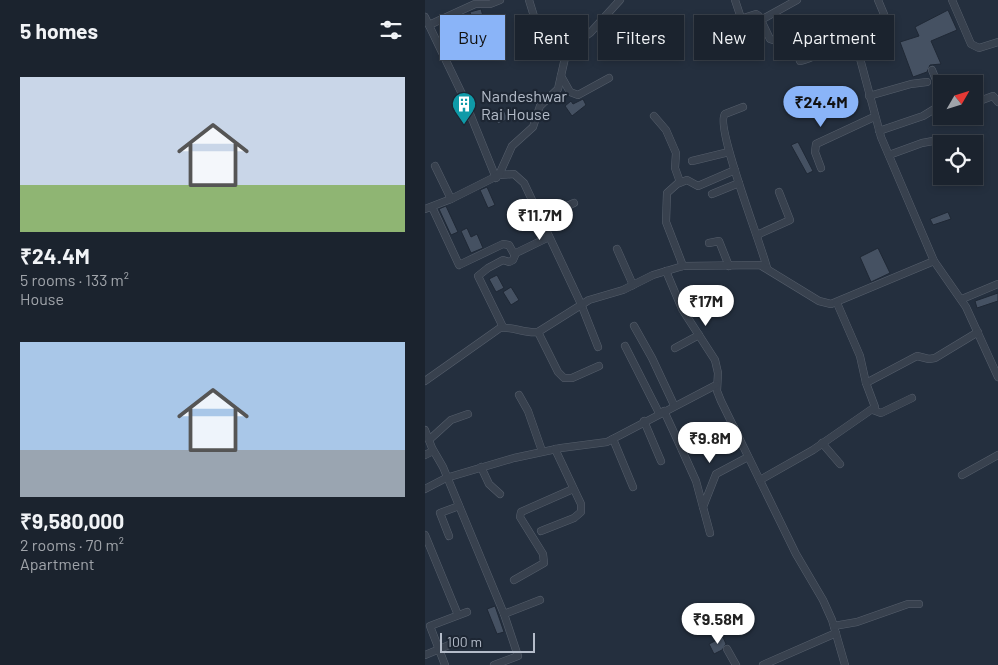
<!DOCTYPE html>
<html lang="en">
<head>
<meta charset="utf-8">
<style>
	body { margin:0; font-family:Barlow,sans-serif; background:#242b36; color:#f1f3f6; height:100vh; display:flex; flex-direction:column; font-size:19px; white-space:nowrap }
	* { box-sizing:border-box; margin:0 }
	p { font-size:16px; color:#a0a4aa }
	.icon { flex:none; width:28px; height:28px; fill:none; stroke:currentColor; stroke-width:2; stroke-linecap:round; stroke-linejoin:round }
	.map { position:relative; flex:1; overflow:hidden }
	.drawer { display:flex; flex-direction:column; background:#1b232e; width:425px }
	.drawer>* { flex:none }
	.top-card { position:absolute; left:15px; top:15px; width:475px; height:45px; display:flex; gap:10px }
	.needle { width:32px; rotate:51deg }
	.buttons { position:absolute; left:508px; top:75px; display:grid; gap:10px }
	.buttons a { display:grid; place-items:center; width:50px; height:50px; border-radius:0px; background:#1b232e; box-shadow:0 2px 8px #0003,0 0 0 1px #39404a; font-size:25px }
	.scale { position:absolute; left:15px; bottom:12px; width:95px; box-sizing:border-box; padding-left:5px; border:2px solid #b4bcc9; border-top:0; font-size:14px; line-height:18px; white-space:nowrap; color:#b4bcc9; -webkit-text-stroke:4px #1d2633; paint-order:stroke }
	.price { position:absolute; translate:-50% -42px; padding:0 11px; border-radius:18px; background:#fff; color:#222; font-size:16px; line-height:32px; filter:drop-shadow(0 1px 2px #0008) }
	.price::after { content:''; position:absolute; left:50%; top:30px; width:15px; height:11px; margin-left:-8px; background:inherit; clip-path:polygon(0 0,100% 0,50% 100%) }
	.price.selected { background:#8ab4f8; color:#111 }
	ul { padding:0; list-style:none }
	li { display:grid; align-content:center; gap:10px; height:265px; padding:0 20px }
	li span { display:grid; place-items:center; height:155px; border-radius:0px; color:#555 }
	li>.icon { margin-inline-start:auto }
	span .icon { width:90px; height:90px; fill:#fffc; stroke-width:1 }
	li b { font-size:21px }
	h2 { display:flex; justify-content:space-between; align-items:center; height:60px; padding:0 20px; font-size:21px }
	.tag { padding:0 18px; border-radius:0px; background:#1b232e; box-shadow:0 2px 8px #0003,0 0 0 1px #39404a; font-size:18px; line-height:45px }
	.tag.selected { background:#8ab4f8; color:#111 }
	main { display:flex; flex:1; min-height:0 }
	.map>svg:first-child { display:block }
</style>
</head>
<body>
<main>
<section class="drawer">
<h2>5 homes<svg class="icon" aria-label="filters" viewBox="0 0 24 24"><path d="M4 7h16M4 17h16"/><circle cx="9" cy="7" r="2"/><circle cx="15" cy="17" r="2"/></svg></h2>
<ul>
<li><span style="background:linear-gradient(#c9d6e8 70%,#8fb573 0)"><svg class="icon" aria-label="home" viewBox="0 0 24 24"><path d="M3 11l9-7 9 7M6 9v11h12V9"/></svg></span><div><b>₹24.4M</b><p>5 rooms · 133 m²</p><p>House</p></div></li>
<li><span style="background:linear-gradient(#a9c7e8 70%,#9aa5b1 0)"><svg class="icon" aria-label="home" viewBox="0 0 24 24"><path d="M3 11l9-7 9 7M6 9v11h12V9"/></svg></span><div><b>₹9,580,000</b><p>2 rooms · 70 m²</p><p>Apartment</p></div></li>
</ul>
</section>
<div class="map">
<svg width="573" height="665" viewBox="0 0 573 665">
	<rect width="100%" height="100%" fill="#242f3e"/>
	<g fill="#455162" stroke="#1f2835">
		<polygon points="56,9 61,27 51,30 45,12"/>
		<polygon points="523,10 532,30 506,41 516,64 505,65 502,72 488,77 475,42 494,36 490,27"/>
		<polygon points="158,99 161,105 147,116 140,106 146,101 148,104"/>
		<polygon points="401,100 405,111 387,117 383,107"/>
		<polygon points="78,108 83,119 73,124 67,114"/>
		<polygon points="373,142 388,171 382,174 366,145"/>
		<polygon points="62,187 70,205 63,208 55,190"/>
		<polygon points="21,206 33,232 26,235 14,209"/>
		<polygon points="523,212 526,219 508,225 505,219"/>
		<polygon points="42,228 46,237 52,234 58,248 46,253 36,231"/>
		<polygon points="453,248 465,273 446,282 435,257"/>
		<polygon points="72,275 79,288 71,292 64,279"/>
		<polygon points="86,287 94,300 86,305 78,292"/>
		<polygon points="573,293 573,301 552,308 550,301"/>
		<polygon points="70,606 79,632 72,634 62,609"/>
		<polygon points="298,637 301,644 297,650 289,654 284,644"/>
	</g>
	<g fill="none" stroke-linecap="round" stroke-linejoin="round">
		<g stroke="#565f6c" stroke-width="8">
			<g id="minor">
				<polyline points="104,0 112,26"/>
				<polyline points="310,0 316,18"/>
				<polyline points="453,0 461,19 461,25 433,44 433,51 456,137 509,261 541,307 573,377"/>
				<polyline points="527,0 546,44 554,48 573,42"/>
				<polyline points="0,17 37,94 71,178"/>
				<polyline points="336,20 372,0"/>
				<polyline points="4,25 50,4 65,4 75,0"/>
				<path d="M274,32l57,-18 3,2 11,23 3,1 11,-4 7,2 9,23c22,-4 35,-23 58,-17"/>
				<polyline points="507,70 516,92"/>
				<polyline points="136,76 145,92 153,95 184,78"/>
				<polyline points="444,96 486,84 502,82"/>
				<polyline points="549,103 568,96 573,102"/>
				<path d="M318,107l-18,7c-11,11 37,132 42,154"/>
				<polyline points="229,116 241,130 251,153 250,168 255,182"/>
				<polyline points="454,131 498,116 516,105"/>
				<polyline points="464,155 497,143 519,139"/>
				<polyline points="267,161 304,152"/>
				<polyline points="10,166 26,199"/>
				<polyline points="396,168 390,152 391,144 449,117"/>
				<polyline points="74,175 89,174 99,183 156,304 173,347"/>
				<polyline points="287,194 314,183"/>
				<polyline points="7,207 34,265 78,244 84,245 89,254"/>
				<polyline points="0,209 26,199 74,175 87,146 108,127 115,106 133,89 142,49 165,33 195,0"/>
				<polyline points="114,215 132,205 142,206 149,203"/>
				<polyline points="332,235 365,220 354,192"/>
				<polyline points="284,243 294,241 304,266"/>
				<polyline points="192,249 208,285"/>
				<polyline points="258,266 241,222 242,193 252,184 262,180 273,186 310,170"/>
				<polyline points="241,271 257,309 290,360 293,373 292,391 296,401 371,554 398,600 407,620 420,665"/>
				<polyline points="537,299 573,284"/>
				<polyline points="209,326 227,358 249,405"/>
				<polyline points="78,327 53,276 63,268 78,260 84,262 88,260 91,253 124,237"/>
				<polyline points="113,332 133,372 139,378 147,378 174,366"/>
				<polyline points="200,346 234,413"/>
				<polyline points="250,348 274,335"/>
				<path d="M0,381l75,-53c13,-2 25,6 38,4l51,-32 34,-10 30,-15 30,-9 77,-1 59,36 12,3 103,-43"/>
				<polyline points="441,383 492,356 504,359 510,358 553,332"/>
				<polyline points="94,395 103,411 117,451"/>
				<polyline points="448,410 456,413 487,398"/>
				<polyline points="239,411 257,450 309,427"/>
				<polyline points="219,421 236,461"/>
				<polyline points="0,430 7,448 18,467 79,614"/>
				<polyline points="188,439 208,487"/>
				<polyline points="4,440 26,420 43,414"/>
				<polyline points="397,443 415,464"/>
				<polyline points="257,450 271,481 278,507 291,474 323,457"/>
				<polyline points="0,455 8,451"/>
				<polyline points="56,467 64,484 75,494"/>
				<polyline points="537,475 573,455"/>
				<polyline points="335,480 388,450 450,407 441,383 435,356 412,303"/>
				<polyline points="0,489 21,478 89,458 136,448 182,442 291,385"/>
				<polyline points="278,507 285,533"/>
				<polyline points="116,531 149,518 156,512 156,504 130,449"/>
				<polyline points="0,535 33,615"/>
				<polyline points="24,536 15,513 34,506"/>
				<polyline points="89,580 119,563 118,554 95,517 96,512 148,489"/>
				<polyline points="409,626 432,622 483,604 494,604"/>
				<polyline points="302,649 311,665"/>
				<polyline points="0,655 36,640 39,641"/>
				<polyline points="20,665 5,626 42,612"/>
				<polyline points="69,665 93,656 79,614 115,600"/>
				<polyline points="338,665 411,633"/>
			</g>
		</g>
		<use href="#minor" stroke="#38414e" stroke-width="7"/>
	</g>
	<defs>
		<g id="building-pin" transform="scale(1.25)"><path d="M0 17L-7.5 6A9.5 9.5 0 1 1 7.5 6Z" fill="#0f9aa8" stroke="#1d2633"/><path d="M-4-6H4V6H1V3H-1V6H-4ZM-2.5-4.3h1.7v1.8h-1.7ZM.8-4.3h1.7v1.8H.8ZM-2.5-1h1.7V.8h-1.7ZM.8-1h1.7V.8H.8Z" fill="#fff"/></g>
	</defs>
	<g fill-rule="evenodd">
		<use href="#building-pin" x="39" y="104"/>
	</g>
	<g text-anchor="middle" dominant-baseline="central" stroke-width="4.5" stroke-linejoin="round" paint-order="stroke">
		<g font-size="16" fill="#b4bcc9" stroke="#1d2633" text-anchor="start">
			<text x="56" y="95">Nandeshwar<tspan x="56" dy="18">Rai House</tspan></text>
		</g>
	</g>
</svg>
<div class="buttons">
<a><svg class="needle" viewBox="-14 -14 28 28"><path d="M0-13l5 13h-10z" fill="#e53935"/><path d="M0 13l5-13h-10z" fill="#a0a4aa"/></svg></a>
<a><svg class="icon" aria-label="locate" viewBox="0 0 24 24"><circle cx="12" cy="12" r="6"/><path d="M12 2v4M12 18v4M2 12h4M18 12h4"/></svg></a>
</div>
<div class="scale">100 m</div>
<b class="price selected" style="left:396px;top:128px">₹24.4M</b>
<b class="price" style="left:115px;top:241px">₹11.7M</b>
<b class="price" style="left:281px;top:327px">₹17M</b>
<b class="price" style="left:285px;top:464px">₹9.8M</b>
<b class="price" style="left:293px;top:645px">₹9.58M</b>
<div class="top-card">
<a class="tag selected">Buy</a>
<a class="tag">Rent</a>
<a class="tag">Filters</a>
<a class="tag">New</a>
<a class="tag">Apartment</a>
</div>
</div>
</main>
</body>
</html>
